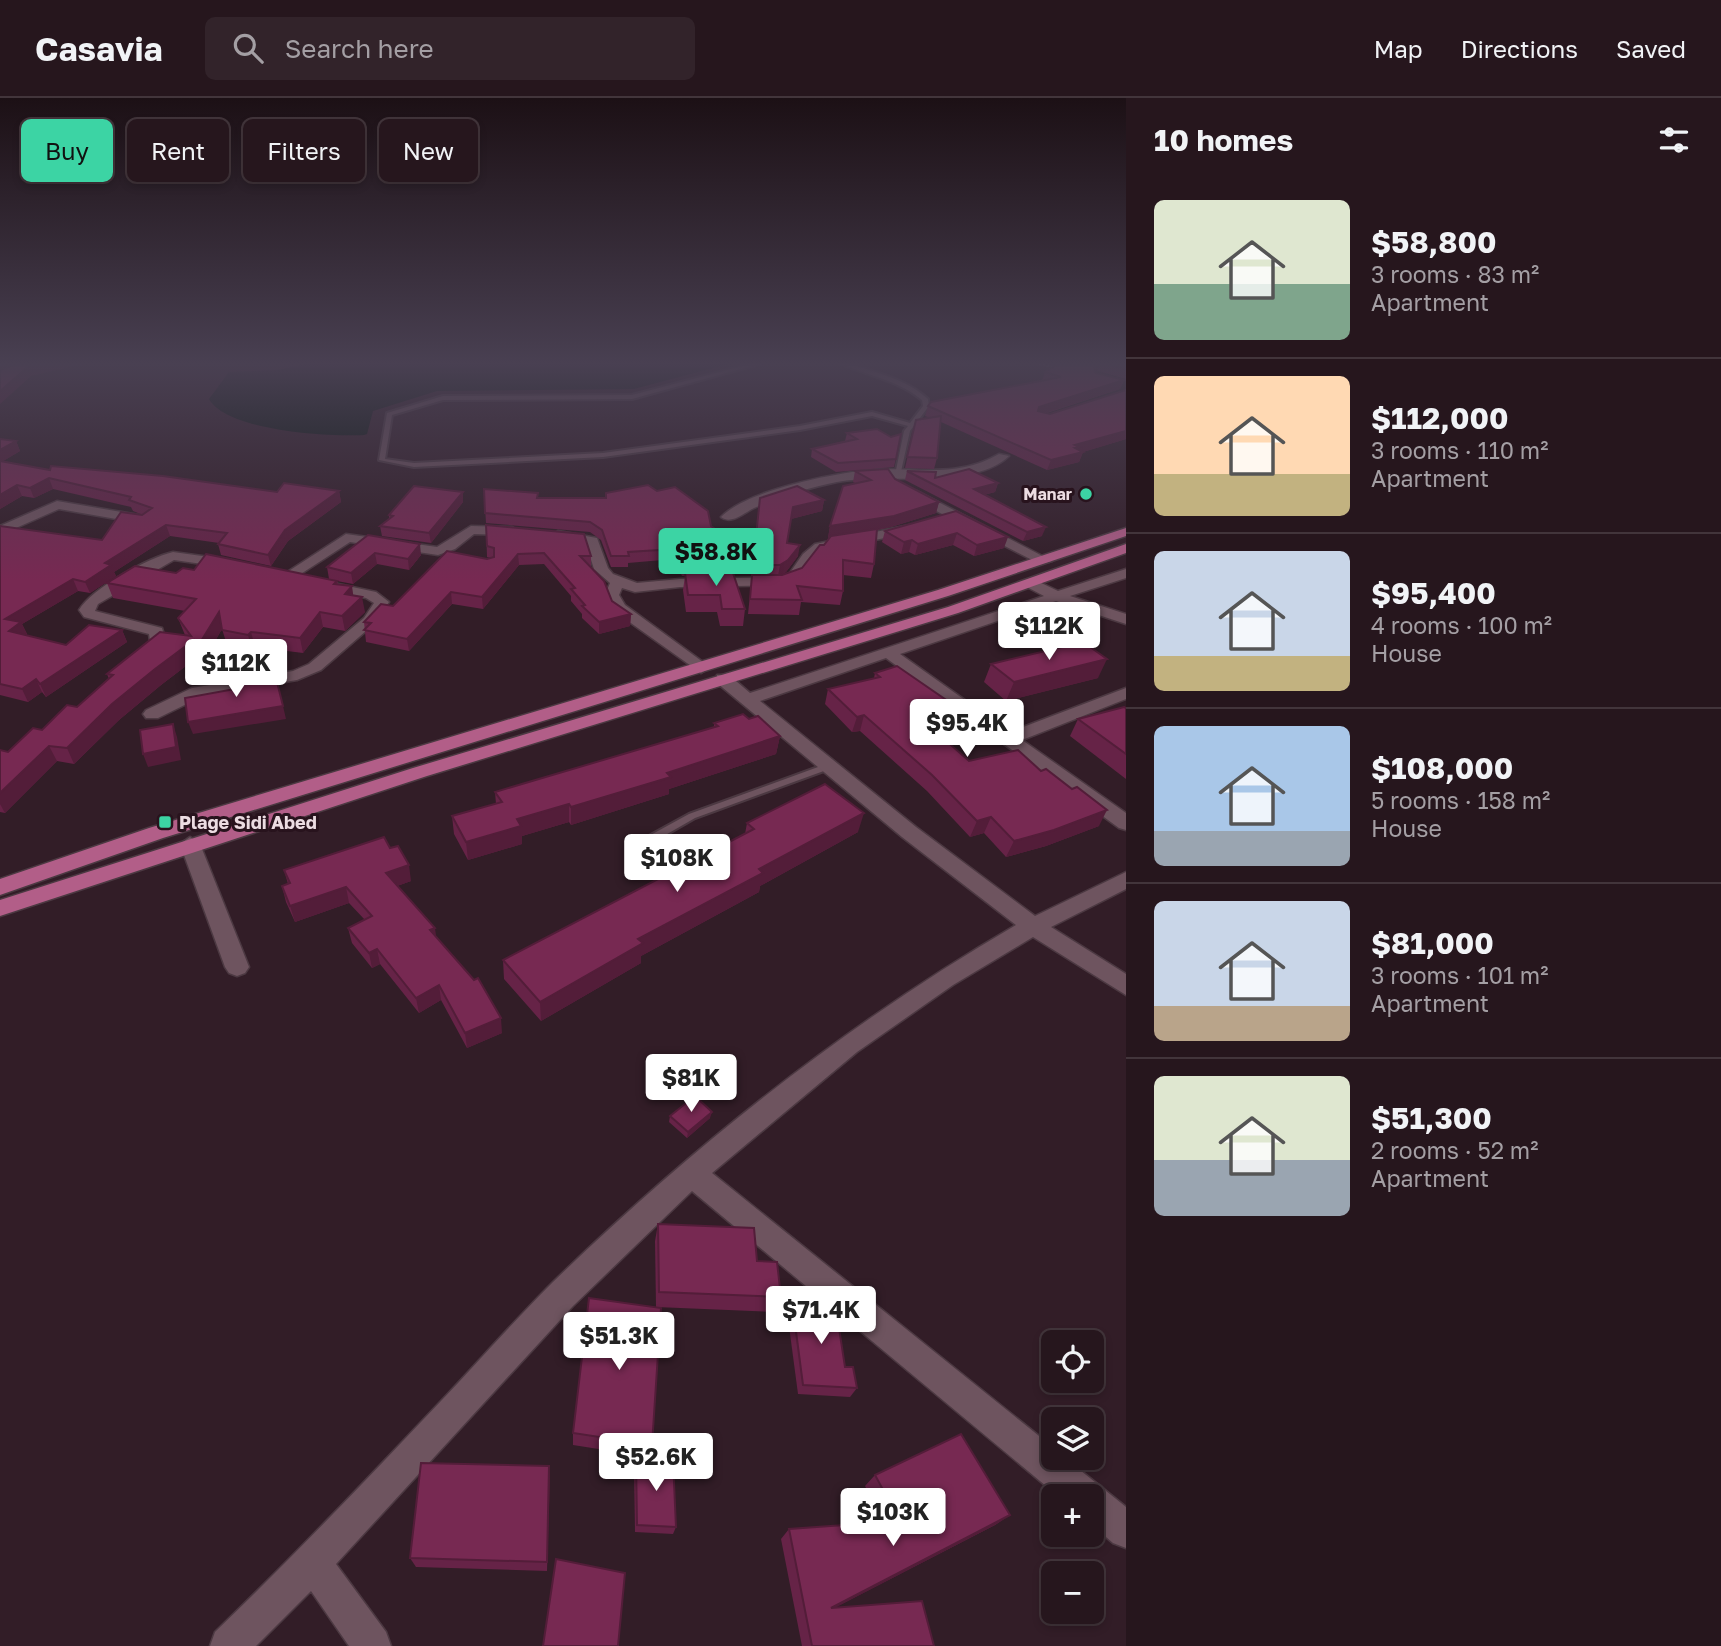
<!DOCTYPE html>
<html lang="en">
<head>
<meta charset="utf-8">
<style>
	body { margin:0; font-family:"Golos Text",sans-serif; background:#32232a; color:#f1f3f6; height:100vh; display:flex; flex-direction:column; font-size:26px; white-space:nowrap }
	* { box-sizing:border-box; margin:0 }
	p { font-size:23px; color:#a49fa4 }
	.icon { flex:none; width:38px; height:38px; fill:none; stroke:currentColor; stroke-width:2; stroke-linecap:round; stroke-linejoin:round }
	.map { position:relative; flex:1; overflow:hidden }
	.sheet { display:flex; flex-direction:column; background:#26161d; width:595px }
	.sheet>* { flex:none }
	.banner { position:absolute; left:21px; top:21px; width:665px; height:63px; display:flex; gap:14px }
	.buttons { position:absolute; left:1041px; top:1232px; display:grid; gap:14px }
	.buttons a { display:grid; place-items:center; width:63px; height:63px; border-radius:10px; background:#26161d; box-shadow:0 4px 10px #0003,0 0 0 2px #42353b; font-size:35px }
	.price { position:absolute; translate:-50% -60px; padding:0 16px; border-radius:7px; background:#fff; color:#222; font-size:23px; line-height:46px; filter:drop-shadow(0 2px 4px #0008) }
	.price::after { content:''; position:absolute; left:50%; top:42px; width:21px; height:16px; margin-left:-10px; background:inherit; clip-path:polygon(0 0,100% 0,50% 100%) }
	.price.on { background:#3cd4a4; color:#111 }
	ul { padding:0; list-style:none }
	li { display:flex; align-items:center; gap:21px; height:175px; padding:0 28px }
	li+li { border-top:2px solid #42353b }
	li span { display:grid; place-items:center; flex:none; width:196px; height:140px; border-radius:10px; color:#555 }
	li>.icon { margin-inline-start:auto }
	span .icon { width:84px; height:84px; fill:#fffc; stroke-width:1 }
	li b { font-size:30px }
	h2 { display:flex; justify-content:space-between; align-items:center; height:84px; padding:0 28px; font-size:30px }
	.tag { padding:0 24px; border-radius:10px; background:#26161d; box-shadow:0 4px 10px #0003,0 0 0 2px #42353b; font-size:24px; line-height:63px }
	.tag.on { background:#3cd4a4; color:#111 }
	header { display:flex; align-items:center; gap:42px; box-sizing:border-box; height:98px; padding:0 35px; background:#26161d; border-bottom:2px solid #42353b }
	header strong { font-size:33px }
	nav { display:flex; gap:38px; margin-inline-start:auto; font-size:24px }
	.search { width:490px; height:63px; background:#32232a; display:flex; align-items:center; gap:18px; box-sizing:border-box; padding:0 24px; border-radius:10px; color:#a49fa4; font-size:26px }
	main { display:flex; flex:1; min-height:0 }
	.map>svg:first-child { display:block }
</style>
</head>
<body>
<header>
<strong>Casavia</strong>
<div class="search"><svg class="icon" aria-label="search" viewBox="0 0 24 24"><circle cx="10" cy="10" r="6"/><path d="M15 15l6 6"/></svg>Search here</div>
<nav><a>Map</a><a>Directions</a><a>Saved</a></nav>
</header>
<main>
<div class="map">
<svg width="1126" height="1548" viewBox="0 0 1126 1548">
	<rect width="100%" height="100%" fill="#321d27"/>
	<path fill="#06150f" d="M306,266h422l-94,25 -197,2 -64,20 -6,23 -3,1c-35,2 -137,-4 -155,-36l20,-27 49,-2z"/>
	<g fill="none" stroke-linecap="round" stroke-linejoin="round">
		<g stroke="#4c3942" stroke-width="4">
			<g id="lane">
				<path d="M750,266h9l-127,35 -189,1 -51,15 -7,44 29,4 189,-10 197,-27 72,-14 38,11 13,-17 -1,-6c-24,-20 -53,-24 -80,-36h8c27,9 56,15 78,35l1,7 -19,25 -10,45 -5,-1 9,-44 4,-5 -36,-10 -72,14 -197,27 -189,10 -35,-7 8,-47 56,-17 189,-1z"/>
				<polygon points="829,665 834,668 832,670 695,720 655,743 647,743 646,741 647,739 689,716"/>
			</g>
		</g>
		<g stroke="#4c3942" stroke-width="3">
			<g id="street">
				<path d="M999,356l10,2c-35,34 -123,17 -172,26 -28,6 -57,14 -83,26 -10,5 -23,17 -33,9 27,-28 125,-47 163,-48 42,0 77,7 115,-15z"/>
				<polygon points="909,393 917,393 1052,463 1040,466 909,399"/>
				<polygon points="57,403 145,418 152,422 145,426 59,411 0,437 0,428"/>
				<polygon points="910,427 915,428 915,434 824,452 813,462 796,486 791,487 680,489 635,494 622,490 619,497 625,507 707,567 709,570 701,575 614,513 605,497 610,485 594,471 586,446 551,437 558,433 597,440 608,470 613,476 637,485 680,481 787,479 803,456 815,446"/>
				<polygon points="471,428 512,429 519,433 512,437 474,436 455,451 438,457 350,444 293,481 281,478 346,436 437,449"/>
				<path d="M173,454l58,8 7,4 -7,4 -57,-8 -76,44 -3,7 67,17 4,14 -15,15h-12l-2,-3 13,-13 -1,-7 -65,-17 -5,-7c13,-22 69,-52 94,-58z"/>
				<path d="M1126,471v9l-56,18 56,18v10l-70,-23 -156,53 110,78 116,-44v11l-104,41 104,73v17l-7,-2 -233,-170 -126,43 156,126 119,89 91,-44v17l-75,38 75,47v21l-93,-58 -80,48 -96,67 -145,121 342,275v10h11l61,49v41l-13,-5 -21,-18v-29h-34l-366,-305 -119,115 -237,258 50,68 5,14h-42l-38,-55 -55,55h-46l5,-14c78,-75 152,-153 226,-231 37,-39 73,-80 111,-118 141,-137 294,-259 464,-358l-114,-88 -185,-154v-8h12l21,18 294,-97 -19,-10v-6h10l23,11z"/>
				<polygon points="324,483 376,494 389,504 374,526 321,572 297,582 203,598 158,620 146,620 143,616 146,612 192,590 293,573 309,566 364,520 374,505 366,500 319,490 319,484"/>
				<polygon points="190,739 200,746 249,869 245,875 237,878 229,875 225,869 180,746"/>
			</g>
		</g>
		<g stroke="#4c3942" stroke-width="3">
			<g id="primary">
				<polygon points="1126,430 1126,438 948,498 163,740 0,797 0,781 149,730 938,492"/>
				<polygon points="1126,446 1126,455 958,515 427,678 0,818 0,802 413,670 948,509"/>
			</g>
		</g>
		<polyline stroke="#94828a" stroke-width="2.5" stroke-dasharray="2 2" stroke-linecap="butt" points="1039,266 1058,270"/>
		<use href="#lane" fill="#6e545f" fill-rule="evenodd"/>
		<use href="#street" fill="#6e545f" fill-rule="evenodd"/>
		<use href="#primary" fill="#b25e88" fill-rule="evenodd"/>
	</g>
	<g fill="#662347">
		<polygon points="1058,266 1126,266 1126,281 1098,273 1096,275 1124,282 1120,291 1047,315 1050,316 1126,292 1126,341 1083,354 1079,364 1047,372 941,324 937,360 934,371 905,370 916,322 931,320 925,318 928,308 1042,283 1045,274"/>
		<polygon points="847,335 891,339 901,336 894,369 836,374 811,359 812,351 845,343"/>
		<polygon points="0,341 16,343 20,353 3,363 50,372 277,394 339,393 341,404 288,443 271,468 221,457 218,446 219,445 170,438 114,474 116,478 90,495 78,493 22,526 27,536 26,537 66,547 122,532 127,544 46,599 42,594 28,604 0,597 0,428 102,442 143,417 133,413 131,409 53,391 34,400 22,398 0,411"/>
		<polygon points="855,373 895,381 939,404 936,415 891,429 877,432 874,466 871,480 843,477 843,493 840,507 801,504 799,517 748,516 760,400 824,402 822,413 791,421 787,445 798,458 786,474 781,477 802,470 830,439 828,440 830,428 855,385 853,384"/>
		<polygon points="907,373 935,380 998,385 995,394 984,397 1042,438 1023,443 905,382"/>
		<polygon points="484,391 538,395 538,400 606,400 657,393 711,428 728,468 727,475 745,511 743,528 720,528 717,514 686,514 683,492 685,478 682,478 674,461 628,465 628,469 611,469 601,442 590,434 486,425"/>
		<polygon points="463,394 463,404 431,445 382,438 380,428 389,421 389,417"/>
		<polygon points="956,413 1004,450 974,458 953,447 915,457 909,454 901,456 882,444 885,433"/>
		<polygon points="486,427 591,458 591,469 612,503 631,516 630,528 599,536 582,520 582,516 571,503 571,498 544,466 519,467 483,511 452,506 409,553 366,544 364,524 393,508 487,461 491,460 487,459"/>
		<polygon points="368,437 421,457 409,472 377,466 353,486 337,483 338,486 353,497 365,514 345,533 323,529 303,555 255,549 252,552 227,547 222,531 203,564 199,558 161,587 119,622 74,666 57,663 5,715 0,714 0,652 8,654 77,609 109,581 107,576 185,537 178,520 185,513 113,500 107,485 194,472 329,481 327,469"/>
		<polygon points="991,566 1098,580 1006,603 984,584"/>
		<polygon points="875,575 959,631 939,637 969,663 1099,728 1046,748 1006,759 984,735 970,739 927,693 860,633 852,634 825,606 828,591 874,580"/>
		<polygon points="1126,610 1126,681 1070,638 1078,621"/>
		<polygon points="749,621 780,638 776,656 669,691 669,696 571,727 569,724 522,738 522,746 468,762 454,736 452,718 496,706 495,694 714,629 714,625"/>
		<polygon points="747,725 858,734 760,788 759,794 641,858 641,865 541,923 504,881 503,862 745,736"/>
		<polygon points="284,772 411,783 397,788 436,839 502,935 467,950 441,902 419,915 380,866 372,870 352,845 348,830 365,822 349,805 295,824 286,804 282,788 288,786"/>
		<polygon points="670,1018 710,1020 687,1040 669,1024"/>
		<polygon points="658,1126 757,1163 781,1199 774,1214 656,1209 655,1143"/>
		<polygon points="792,1203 845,1269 857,1290 850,1299 798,1296 787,1213"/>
		<polygon points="573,1335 652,1347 649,1359 573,1347"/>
		<polygon points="636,1361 676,1429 673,1436 635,1434 634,1369"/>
		<polygon points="549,1368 547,1473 416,1469 410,1460"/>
		<polygon points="875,1377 1010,1417 995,1427 836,1509 934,1548 802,1548 781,1441 789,1431 884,1424 865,1388"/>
	</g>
	<g fill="#531d39">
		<polygon points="0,266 15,266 0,271"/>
		<polygon points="41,266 83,266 31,278 0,306 0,293 28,269"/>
		<polygon points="1099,266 1100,266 1098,273 1091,279 1094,270"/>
		<polygon points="1124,282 1120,291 1036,318 1039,309"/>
		<polygon points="1126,333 1126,341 1083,354 1079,364 1047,372 1051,362 1075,347"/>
		<polygon points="16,343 20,353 0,365 0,352"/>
		<polygon points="49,380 53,391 34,400 30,390"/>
		<polygon points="998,385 995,394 971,400 974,391"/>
		<polygon points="17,387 22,398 0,411 0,397"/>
		<polygon points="339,393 341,404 288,443 271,468 268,457 285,432"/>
		<polygon points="463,394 463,404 431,445 429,435"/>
		<polygon points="824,402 822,413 791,421 793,409"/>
		<polygon points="939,404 936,415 891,429 828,440 830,428"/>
		<polygon points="166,427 170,438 114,474 116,478 90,495 85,484 105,465"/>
		<polygon points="1046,429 1042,438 1023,443 1027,434"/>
		<polygon points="957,435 953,447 915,457 918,446"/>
		<polygon points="1008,439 1004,450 974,458 977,447"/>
		<polygon points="912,442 909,454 901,456 904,444"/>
		<polygon points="420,446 421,457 409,472 408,461"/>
		<polygon points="800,447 798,458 786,474 778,478 780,467"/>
		<polygon points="375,455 377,466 353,486 351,475"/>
		<polygon points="518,456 519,467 483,511 482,499"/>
		<polygon points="73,481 78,493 22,526 27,536 14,545 5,521"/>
		<polygon points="352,488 354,503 345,496"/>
		<polygon points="451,494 452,506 409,553 407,541"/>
		<polygon points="362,499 365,514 345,533 342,518"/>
		<polygon points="219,514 223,529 203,564 198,548"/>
		<polygon points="320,514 323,529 303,555 300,540"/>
		<polygon points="631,516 630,528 599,536 599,524"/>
		<polygon points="122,532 127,544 46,599 40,586"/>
		<polygon points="251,534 255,549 252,552 248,537"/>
		<polygon points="194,542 199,558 161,587 119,622 74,666 67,650 112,606 155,571"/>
		<polygon points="1107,561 1098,580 1006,603 1014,584"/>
		<polygon points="36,581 42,594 28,604 22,591"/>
		<polygon points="283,608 286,621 193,636 188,624"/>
		<polygon points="965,615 959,631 922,642 927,626"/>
		<polygon points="864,617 860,633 852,634 857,619"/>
		<polygon points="173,626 177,639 181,662 148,669 143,656"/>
		<polygon points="780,638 776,656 669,691 669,696 571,727 571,709 667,675"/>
		<polygon points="49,648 57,663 5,715 0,706 0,695"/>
		<polygon points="569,706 569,724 522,738 522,746 468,762 466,744 517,721"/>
		<polygon points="1107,712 1099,728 1046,748 1006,759 1014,743"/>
		<polygon points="864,715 858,734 760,788 759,794 641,858 641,865 541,923 540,904 638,841 759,771"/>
		<polygon points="991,719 984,735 970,739 977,723"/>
		<polygon points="409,767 411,783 389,791 386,775"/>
		<polygon points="346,789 349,805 295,824 290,808"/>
		<polygon points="435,830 437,845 430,832"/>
		<polygon points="377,851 380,866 372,870 369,855"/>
		<polygon points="439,887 441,902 419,915 416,900"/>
		<polygon points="501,920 502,935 467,950 465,935"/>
		<polygon points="712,1014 710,1020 687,1040 688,1034"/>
		<polygon points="549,1368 550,1380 547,1473 547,1464"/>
		<polygon points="1010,1417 995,1427 821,1517 831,1510"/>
	</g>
	<g fill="#772952" stroke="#531d39" stroke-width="2">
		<polygon points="17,266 41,266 28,269 0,293 0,272"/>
		<polygon points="1058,266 1099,266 1094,270 1096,275 1124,282 1039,309 1038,313 1050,316 1126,292 1126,333 1075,347 1080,349 1075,350 1083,354 1051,362 928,308 931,304 1061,279 1045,274"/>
		<polygon points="1107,266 1126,266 1126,271"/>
		<polygon points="941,318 937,360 907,359 916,322"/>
		<polygon points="877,331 891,339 901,336 896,361 838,365 812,351 857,341 847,335"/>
		<polygon points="0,341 16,343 0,352"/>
		<polygon points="0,363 50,372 51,368 163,378 277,394 284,385 339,393 285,432 268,457 218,446 227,435 166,427 105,465 111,467 85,484 73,481 5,521 21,524 9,533 66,547 89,527 122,532 40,586 36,581 22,591 0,586 0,428 102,442 121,414 142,417 152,410 129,402 131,399 49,380 30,390 17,387 0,397"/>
		<polygon points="888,371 895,381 939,404 894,418 830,428 843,388 871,382 855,373"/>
		<polygon points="969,371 998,385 974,391 1046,429 1027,434 907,373 936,374 935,380"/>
		<polygon points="648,387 657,393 675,389 708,413 711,428 718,433 728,468 683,468 675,451 628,454 629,458 611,458 602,432 590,424 485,415 484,391 538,395 537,400 606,400 606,395"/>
		<polygon points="414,388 463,394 429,435 380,428 393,418 389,417"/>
		<polygon points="797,388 824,402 793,409 787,445 800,447 788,462 780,467 753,467 760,400"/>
		<polygon points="956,413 1008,439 977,447 957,435 918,446 912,442 904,444 885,433"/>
		<polygon points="486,427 584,436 591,458 580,458 604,483 612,503 631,516 599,524 582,508 585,507 571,491 575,490 544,455 518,456 482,499 451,494 407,541 364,532 371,525 364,524 381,506 393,508 447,453 487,461 494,459 494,450 487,448"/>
		<polygon points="877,431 874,466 843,462 843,493 797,488 802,502 750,501 752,477 782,477 802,470 820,447 824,447 831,438"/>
		<polygon points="368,437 420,446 408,461 375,455 351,475 327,469"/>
		<polygon points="206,456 337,483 334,486 352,488 345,496 362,499 342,518 320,514 300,540 251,534 248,537 222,532 219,514 198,548 194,542 155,571 112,606 67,650 49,648 0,695 0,652 8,654 33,630 42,632 67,607 77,609 113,577 107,576 160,534 191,538 178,520 196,501 107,485 135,468 176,475 183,470 194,472"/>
		<polygon points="685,475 733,475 745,511 722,511 720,497 688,497"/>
		<polygon points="1083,544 1107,561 1014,584 991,566"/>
		<polygon points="897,568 965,615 927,626 969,663 1018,652 1041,673 1046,671 1072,691 1077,689 1107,712 1054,732 1014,743 991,719 977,723 932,677 864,617 857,619 828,591 880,579 875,575"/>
		<polygon points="275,576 283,608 188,624 185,600 235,591 233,584"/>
		<polygon points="1124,609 1126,610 1126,656 1078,621"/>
		<polygon points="743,616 749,621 758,618 780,638 667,675 671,679 571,709 569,706 517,721 521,728 466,744 452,718 502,704 495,694 718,628 714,625"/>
		<polygon points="173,626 176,649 143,656 140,632"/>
		<polygon points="825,686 864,715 759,771 763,775 638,841 643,845 540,904 503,862 754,731 747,725"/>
		<polygon points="384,739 390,750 398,748 409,767 386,775 435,830 430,832 474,882 478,880 501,920 465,935 439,887 416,900 377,851 369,855 348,830 372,818 346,789 290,808 282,788 290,785 284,772"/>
		<polygon points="695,998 712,1014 688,1034 670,1018"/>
		<polygon points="658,1126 754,1130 757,1163 777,1164 781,1199 659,1194"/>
		<polygon points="589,1200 661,1210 652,1347 573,1335"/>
		<polygon points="792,1203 835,1204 845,1269 853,1269 857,1290 803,1287"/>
		<polygon points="961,1336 1010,1417 831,1510 922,1503 934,1548 812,1548 789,1431 900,1423 875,1377"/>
		<polygon points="636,1361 673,1362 676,1429 637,1427"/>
		<polygon points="421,1365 549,1368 547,1464 410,1460"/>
		<polygon points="556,1461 625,1475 618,1548 543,1548"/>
	</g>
	<linearGradient id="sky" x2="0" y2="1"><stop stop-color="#1c1015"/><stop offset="0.55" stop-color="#494052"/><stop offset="1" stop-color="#494052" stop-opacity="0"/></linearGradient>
	<rect width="1126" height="483" fill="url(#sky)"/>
	<g fill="#3cd4a4" stroke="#28131d" stroke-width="2.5">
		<circle cx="1086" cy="396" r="7"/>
		<rect x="158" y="717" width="14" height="14" rx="3.5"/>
	</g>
	<g text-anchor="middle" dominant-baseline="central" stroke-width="6" stroke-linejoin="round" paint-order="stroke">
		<g font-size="16" font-weight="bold" fill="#ecdce2" stroke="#28131d" text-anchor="end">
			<text x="1072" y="396">Manar</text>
		</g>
		<g font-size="18" font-weight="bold" fill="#ecdce2" stroke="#28131d" text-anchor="start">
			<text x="179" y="724">Plage Sidi Abed</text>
		</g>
	</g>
</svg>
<div class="buttons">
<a><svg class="icon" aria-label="locate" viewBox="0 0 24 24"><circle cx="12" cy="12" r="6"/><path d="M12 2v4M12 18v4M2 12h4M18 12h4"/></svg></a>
<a><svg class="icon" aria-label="layers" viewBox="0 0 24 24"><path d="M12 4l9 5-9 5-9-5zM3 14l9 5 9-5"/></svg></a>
<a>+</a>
<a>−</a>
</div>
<b class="price on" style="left:716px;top:490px">$58.8K</b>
<b class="price" style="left:1049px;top:564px">$112K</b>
<b class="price" style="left:236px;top:601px">$112K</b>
<b class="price" style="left:967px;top:661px">$95.4K</b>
<b class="price" style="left:677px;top:796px">$108K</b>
<b class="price" style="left:691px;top:1016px">$81K</b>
<b class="price" style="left:821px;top:1248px">$71.4K</b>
<b class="price" style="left:619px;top:1274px">$51.3K</b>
<b class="price" style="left:656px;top:1395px">$52.6K</b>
<b class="price" style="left:893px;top:1450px">$103K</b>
<div class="banner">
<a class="tag on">Buy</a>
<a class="tag">Rent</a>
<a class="tag">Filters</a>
<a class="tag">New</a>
</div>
</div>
<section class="sheet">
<h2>10 homes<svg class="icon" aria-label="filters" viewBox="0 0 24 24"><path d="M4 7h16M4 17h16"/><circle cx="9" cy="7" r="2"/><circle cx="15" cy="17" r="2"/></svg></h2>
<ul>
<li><span style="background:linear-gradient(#dfe7d0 60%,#7fa58c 0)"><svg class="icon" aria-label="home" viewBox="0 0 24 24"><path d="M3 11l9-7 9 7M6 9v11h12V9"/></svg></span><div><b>$58,800</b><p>3 rooms · 83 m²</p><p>Apartment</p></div></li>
<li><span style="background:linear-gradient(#ffd9b3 70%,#c2b280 0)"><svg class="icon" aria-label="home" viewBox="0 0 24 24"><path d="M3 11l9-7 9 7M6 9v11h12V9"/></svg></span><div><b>$112,000</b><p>3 rooms · 110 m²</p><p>Apartment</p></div></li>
<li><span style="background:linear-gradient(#c9d6e8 75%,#c2b280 0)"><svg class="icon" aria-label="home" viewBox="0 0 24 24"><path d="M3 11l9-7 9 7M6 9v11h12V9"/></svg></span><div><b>$95,400</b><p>4 rooms · 100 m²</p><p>House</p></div></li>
<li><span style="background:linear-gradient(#a9c7e8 75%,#9aa5b1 0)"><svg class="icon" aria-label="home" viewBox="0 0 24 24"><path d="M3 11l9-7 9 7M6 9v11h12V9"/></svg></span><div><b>$108,000</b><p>5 rooms · 158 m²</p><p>House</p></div></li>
<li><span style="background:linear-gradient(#c9d6e8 75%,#b9a48a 0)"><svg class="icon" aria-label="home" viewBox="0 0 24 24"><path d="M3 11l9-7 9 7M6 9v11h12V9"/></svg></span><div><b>$81,000</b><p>3 rooms · 101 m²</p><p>Apartment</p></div></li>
<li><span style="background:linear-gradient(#dfe7d0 60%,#9aa5b1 0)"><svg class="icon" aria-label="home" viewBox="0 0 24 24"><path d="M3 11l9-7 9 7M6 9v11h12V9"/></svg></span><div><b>$51,300</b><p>2 rooms · 52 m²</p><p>Apartment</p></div></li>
</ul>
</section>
</main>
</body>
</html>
